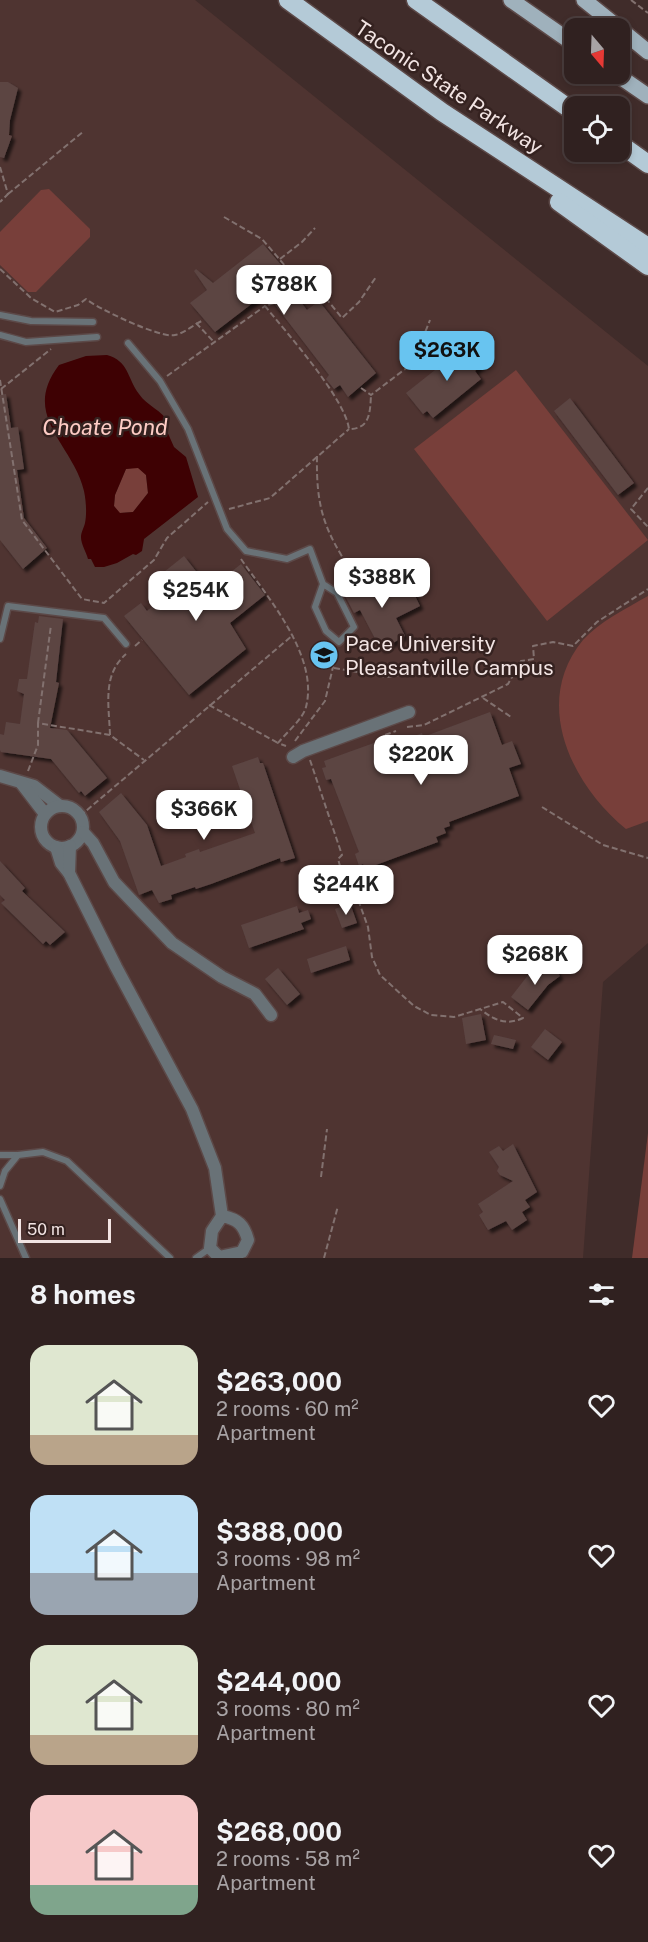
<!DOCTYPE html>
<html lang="en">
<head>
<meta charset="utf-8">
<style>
	body { margin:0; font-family:"Public Sans",sans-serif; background:#382929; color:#f1f3f6; height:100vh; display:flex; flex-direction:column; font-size:22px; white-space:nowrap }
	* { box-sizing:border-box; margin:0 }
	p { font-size:20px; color:#a8a3a5 }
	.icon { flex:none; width:33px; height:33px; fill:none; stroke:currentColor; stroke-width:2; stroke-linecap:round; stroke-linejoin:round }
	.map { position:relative; height:1258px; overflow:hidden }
	.sheet { display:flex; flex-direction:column; background:#302120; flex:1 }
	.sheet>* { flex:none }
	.needle { width:39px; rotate:161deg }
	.tools { position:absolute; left:564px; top:18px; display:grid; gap:12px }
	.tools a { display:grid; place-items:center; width:66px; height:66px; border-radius:12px; background:#302120; box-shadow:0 3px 9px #0003,0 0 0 2px #4b3e3e; font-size:30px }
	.scale { position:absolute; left:18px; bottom:15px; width:93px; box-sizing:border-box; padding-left:6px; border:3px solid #f2e4e3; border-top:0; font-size:16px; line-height:21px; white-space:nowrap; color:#f2e4e3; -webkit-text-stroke:4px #352220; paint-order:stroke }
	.price { position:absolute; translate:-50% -51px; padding:0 14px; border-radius:12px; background:#fff; color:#222; font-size:20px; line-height:39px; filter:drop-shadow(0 2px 3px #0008) }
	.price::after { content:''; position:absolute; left:50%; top:36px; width:18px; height:14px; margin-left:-9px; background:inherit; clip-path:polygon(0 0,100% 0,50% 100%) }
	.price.on { background:#68c4f0; color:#111 }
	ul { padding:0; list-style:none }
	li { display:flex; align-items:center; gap:18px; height:150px; padding:0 30px }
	li span { display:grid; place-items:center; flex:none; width:168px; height:120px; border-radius:18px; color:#555 }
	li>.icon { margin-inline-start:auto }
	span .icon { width:72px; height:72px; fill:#fffc; stroke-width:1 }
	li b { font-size:26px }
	h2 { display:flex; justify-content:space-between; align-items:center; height:72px; padding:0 30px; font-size:26px }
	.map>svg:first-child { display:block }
</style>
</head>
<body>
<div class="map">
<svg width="648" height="1258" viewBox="0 0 648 1258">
	<defs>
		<filter id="shadow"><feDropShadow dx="3.5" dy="3.5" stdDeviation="1.5" flood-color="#0009"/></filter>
	</defs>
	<rect width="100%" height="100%" fill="#402c2a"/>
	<polygon fill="#4f3431" points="0,0 195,0 648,366 648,943 603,982 583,1258 0,1258"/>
	<g fill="#783f3a">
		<polygon points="49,189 90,229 90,237 36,292 28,292 0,265 0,232 41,190"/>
		<polygon points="516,370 648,540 547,621 414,449"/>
		<polygon points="138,467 146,475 148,493 133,512 119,513 114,506 115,495 126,469"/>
		<path d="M648,596v225l-22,8c-54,-44 -95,-126 -43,-189 16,-18 44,-32 65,-44z"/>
		<polygon points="648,1133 648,1258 632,1258"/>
	</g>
	<path fill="#3e0103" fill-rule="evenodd" d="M107,355c22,6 20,23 32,39 8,12 23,16 30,29l-3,6 8,18 12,10 12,40 -54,42 -2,12 -6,4 -3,-1 -16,9 -13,4h-9l-4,-8h-3c-2,-7 -7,-15 -7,-22 0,-5 3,-9 4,-14 2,-10 1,-22 -1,-32 -11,-47 -64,-75 -25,-126l27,-9zM138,468l8,7 2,18 -15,19 -13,1 -6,-7 1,-11 11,-26z"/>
	<g fill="#5b4543" filter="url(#shadow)">
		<polygon points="0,82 8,82 18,88 10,120 9,135 12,136 4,158 0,157"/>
		<polygon points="263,244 289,274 283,278 307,310 319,301 376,373 348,397 340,385 334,389 326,379 329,375 266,293 215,332 190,303 207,290 194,271 196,269 213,283"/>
		<polygon points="469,343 485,363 475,371 481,379 433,418 427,411 423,414 406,393"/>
		<polygon points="6,394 11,428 18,427 24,469 17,470 24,518 47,548 23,569 0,540 0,395"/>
		<polygon points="570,398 634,483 618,495 554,411"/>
		<polygon points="184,556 210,589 241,564 265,595 230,623 246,649 189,695 124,616 141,603 147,611 166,595 154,580"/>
		<polygon points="375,575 386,595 409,583 420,606 396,618 405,636 381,650 360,610 354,613 343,592"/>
		<polygon points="39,616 63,619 56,682 59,683 50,728 67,730 107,778 85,796 81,791 79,793 51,759 1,752 0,750 0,734 4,735 6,722 20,724 24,694 17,691 19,679 27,679 35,622 38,623"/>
		<polygon points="490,712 502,745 512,741 521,764 509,768 519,796 449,822 450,826 444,828 446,833 436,837 438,842 365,869 363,864 359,866 355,854 359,852 331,779 326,780 322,768 326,767 324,761 396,735 399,742 422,733 423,737"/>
		<polygon points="258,757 260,763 263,763 295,858 281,862 280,858 211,884 196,889 195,887 171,895 172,899 159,903 152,890 139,895 120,841 99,812 121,793 147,825 161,866 186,857 185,854 199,849 200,852 255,833 232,766"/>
		<polygon points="0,861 25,888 22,891 65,932 50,945 46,941 43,944 1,903 5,900 0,895"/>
		<polygon points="350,903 357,923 342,928 335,909"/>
		<polygon points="297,906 299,913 308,910 311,919 301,923 304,929 249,948 241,925"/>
		<polygon points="346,946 350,960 311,973 307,959"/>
		<polygon points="551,962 560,976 548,985 528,1010 511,997 532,970 535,973"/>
		<polygon points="278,968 300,994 287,1005 265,979"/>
		<polygon points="481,1014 486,1040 466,1044 462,1018"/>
		<polygon points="545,1029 562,1042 548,1060 531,1047"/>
		<polygon points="494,1035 516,1040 513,1049 491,1044"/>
		<polygon points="513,1144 537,1192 525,1200 530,1207 522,1212 527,1220 512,1230 506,1221 488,1230 479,1215 483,1212 478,1204 513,1181 500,1175 497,1171 499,1167 489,1152 499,1146 503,1151"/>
	</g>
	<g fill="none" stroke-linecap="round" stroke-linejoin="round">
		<g stroke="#5c4948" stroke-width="9">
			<g id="lane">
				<polyline points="0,315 31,321 93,322"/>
				<polyline points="0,335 26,342 97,337"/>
				<polyline points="128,343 160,381 188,429 227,529 246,551 287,559 310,549 323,584 315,607 326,631 339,642 354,627 337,593 323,584"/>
				<polyline points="0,639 8,606 104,618 126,644"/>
				<polyline points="0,1155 18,1155"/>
				<polyline points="0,1186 5,1171 18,1155 43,1152 67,1161 170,1258"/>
				<polyline points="0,1199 26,1258"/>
				<polyline points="196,1258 210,1248"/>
			</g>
		</g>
		<g stroke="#5c4948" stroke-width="15">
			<g id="street">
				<polyline points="293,757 303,751 409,712"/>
				<polyline points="0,776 34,786 60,806"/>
				<polyline points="22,784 45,814"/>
				<circle cx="62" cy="827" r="21"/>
				<polyline points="83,832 93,843 114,882 172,943 222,977 255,994 271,1015"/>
				<path d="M56,847l5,16 8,10 47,94 76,142 23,59 7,48c16,3 22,9 26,24l-6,12 -23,5 -9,-9 2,-17 10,-15"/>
				<polyline points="69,873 70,846"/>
			</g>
		</g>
		<g stroke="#5c4948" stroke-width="18">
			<g id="primary">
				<polyline points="511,0 574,44"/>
				<polyline points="584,0 619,28"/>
				<polyline points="620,29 648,52"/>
				<polyline points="616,74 648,96"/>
			</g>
		</g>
		<g stroke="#5c4948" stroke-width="21">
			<g id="highway">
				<polyline points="288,0 442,112 648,247"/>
				<polyline points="416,0 574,112"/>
				<polyline points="620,144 648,164"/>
				<polyline points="559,202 648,266"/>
			</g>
		</g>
		<g stroke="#82716f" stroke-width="2" stroke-dasharray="6 3" stroke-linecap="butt">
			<polyline points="631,0 648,13"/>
			<polyline points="0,167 8,194 0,202"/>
			<polyline points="8,194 84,131"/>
			<polyline points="224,217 262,239 293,275 307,275 342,318 359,302 376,277"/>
			<polyline points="280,259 302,242 315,228"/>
			<path d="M0,269l31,29 24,14 23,-7 8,-6c11,9 75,40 89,36 10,-2 19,-11 29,-15"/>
			<path d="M274,303l-9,3c21,26 80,92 84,123 21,0 21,-16 22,-34"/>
			<polyline points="196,323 214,342"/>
			<polyline points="167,376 265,306"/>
			<polyline points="0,380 22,520 82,599 104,603 154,560 167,538 208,502"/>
			<polyline points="361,388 371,395 413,363 430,320"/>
			<polyline points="1,389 51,349"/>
			<path d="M317,456c-1,51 7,74 35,116l-6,18"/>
			<polyline points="648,488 631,509 648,527"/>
			<polyline points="229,509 270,498 349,429"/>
			<path d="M241,559c27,39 78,97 65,148 -3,12 -20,26 -28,36l8,3"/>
			<polyline points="135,646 142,640"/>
			<polyline points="334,668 387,677 399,675"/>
			<polyline points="483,698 511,717"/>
			<polyline points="209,705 278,743"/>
			<polyline points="38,723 51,625"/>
			<polyline points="407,727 424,725 508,684 521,661 534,659 533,646 553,642 573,646 597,622 648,589"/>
			<path d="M110,735c-1,-30 -8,-60 16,-81"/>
			<polyline points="385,735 396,731"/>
			<polyline points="295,741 325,701 337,650"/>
			<path d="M310,760l32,95 -4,4 4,14 10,10 16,44 4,30 8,18 34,31 17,9 23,2 49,-15 20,16c-17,8 -29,2 -43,-9"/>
			<polyline points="28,771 38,745 38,723 110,735 144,760"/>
			<polyline points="542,807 603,845 648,858"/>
			<polyline points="80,816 293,635"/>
			<polyline points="321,1177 327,1129"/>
			<polyline points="324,1258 338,1206"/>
		</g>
		<use href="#lane" stroke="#697277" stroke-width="6"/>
		<use href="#street" stroke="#697277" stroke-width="12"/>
		<use href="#primary" stroke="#9fb1bc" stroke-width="15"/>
		<use href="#highway" stroke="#b4cad7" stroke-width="18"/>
	</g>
	<defs>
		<g id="university-disc" transform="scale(1.5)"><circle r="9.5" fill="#68c4f0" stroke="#352220"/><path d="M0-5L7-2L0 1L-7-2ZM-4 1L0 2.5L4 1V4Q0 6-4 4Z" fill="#111"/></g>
	</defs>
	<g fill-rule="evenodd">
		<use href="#university-disc" x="324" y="655"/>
	</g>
	<g text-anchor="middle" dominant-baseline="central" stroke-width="5" stroke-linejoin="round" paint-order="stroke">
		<g font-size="21" fill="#f2e4e3" stroke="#352220">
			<text transform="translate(449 87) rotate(34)">Taconic State Parkway</text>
		</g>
		<g font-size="21" fill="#f2e4e3" stroke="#352220" text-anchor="start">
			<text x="345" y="643">Pace University<tspan x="345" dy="24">Pleasantville Campus</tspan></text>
		</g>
		<g font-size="22" font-style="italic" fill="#feccc5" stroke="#352220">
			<text x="105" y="427">Choate Pond</text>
		</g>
	</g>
</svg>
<div class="tools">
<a><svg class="needle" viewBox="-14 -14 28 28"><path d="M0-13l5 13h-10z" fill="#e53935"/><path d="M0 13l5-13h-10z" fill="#a8a3a5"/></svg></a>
<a><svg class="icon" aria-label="locate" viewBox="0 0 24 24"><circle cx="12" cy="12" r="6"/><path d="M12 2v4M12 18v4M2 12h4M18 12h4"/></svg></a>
</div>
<div class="scale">50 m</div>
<b class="price" style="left:284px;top:316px">$788K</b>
<b class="price on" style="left:447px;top:382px">$263K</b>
<b class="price" style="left:382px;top:609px">$388K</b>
<b class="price" style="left:196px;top:622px">$254K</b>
<b class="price" style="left:421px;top:786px">$220K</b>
<b class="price" style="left:204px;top:841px">$366K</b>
<b class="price" style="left:346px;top:916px">$244K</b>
<b class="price" style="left:535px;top:986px">$268K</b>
</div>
<section class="sheet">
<h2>8 homes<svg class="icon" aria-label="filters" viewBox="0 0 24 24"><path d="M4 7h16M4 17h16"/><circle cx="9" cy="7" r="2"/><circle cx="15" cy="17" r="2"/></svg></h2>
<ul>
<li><span style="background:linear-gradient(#dfe7d0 75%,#b9a48a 0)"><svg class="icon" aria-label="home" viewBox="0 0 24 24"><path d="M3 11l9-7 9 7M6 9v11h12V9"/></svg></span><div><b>$263,000</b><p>2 rooms · 60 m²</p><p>Apartment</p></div><svg class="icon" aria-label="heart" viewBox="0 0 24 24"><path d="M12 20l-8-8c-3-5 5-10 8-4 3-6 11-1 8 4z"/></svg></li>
<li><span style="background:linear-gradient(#bfe0f5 65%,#9aa5b1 0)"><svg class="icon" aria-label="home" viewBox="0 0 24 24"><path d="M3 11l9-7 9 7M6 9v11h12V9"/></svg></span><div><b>$388,000</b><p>3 rooms · 98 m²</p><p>Apartment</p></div><svg class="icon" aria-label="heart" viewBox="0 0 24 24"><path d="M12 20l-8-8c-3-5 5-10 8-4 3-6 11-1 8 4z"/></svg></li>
<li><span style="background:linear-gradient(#dfe7d0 75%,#b9a48a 0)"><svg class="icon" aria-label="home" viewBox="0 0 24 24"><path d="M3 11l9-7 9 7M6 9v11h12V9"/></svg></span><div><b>$244,000</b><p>3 rooms · 80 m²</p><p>Apartment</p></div><svg class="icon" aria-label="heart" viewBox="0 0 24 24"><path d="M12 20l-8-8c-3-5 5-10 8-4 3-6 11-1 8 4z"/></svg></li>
<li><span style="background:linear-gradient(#f6c9c9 75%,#7fa58c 0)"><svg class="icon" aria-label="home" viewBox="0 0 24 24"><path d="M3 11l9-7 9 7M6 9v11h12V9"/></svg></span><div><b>$268,000</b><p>2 rooms · 58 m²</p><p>Apartment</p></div><svg class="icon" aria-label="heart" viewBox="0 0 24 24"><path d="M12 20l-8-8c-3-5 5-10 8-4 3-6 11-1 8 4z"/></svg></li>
</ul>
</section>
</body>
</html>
